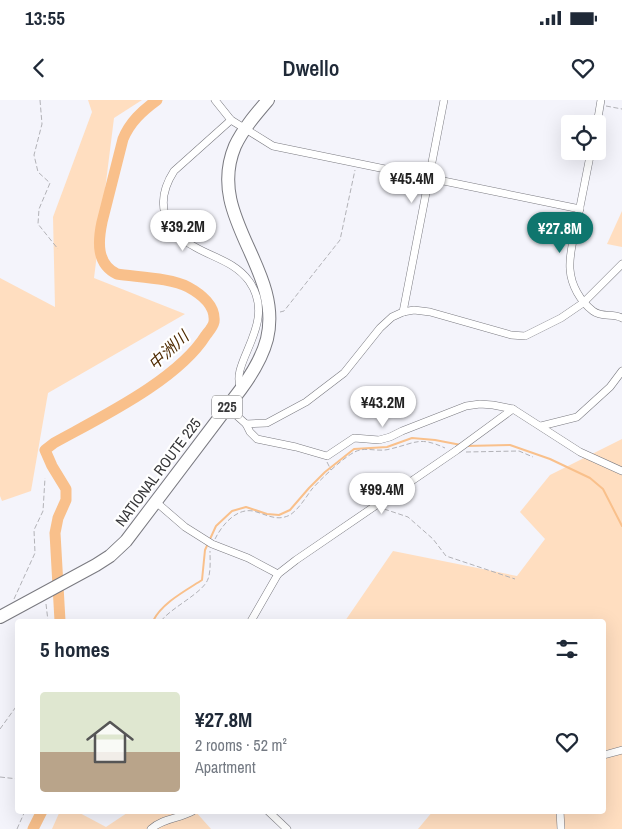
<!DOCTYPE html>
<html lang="en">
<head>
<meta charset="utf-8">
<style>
	body { margin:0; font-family:"Archivo Narrow","Noto Sans JP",sans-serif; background:#f6f6f7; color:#1f2937; height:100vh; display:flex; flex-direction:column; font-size:19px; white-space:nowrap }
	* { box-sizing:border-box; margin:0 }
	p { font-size:16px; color:#747a83 }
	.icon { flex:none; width:28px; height:28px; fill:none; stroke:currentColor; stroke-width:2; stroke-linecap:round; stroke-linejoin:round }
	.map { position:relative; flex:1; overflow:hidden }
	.side { position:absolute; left:15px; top:519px; width:591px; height:195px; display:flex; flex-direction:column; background:#fff; border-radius:5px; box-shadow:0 5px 20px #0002 }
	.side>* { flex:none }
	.tools { position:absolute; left:561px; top:15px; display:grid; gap:10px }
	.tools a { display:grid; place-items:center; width:45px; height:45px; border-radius:5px; background:#fff; box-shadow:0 5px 20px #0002; font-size:25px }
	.price { position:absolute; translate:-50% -42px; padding:0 11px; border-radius:18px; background:#fff; color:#222; font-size:16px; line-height:32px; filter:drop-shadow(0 1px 2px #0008) }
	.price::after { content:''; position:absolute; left:50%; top:30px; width:15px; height:11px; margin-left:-8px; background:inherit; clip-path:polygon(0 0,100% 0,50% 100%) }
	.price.on { background:#0f766e; color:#fff }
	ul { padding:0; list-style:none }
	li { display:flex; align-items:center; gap:15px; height:125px; padding:0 25px }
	li span { display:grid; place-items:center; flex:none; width:140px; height:100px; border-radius:5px; color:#555 }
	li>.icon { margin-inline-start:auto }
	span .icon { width:60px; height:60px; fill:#fffc; stroke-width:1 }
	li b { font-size:21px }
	h2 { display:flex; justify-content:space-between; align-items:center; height:60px; padding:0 25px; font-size:21px }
	.status { display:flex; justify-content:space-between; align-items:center; height:35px; padding:0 25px; background:#fff; direction:ltr }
	.status svg { height:14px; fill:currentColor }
	header { display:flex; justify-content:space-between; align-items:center; height:65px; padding:0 25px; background:#fff; font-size:22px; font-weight:600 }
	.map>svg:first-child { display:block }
</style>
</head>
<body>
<div class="status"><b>13:55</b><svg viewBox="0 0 49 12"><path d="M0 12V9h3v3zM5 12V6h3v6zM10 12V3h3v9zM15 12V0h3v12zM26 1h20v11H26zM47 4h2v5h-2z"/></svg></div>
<header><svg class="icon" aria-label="back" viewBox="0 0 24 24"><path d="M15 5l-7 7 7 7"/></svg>Dwello<svg class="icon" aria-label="heart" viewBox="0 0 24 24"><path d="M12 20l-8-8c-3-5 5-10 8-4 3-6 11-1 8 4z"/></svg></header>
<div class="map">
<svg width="622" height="729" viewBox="0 0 622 729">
	<rect width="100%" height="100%" fill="#f4f4fb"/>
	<g fill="#ffdec0">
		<polygon points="88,0 142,0 114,18 94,178 185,214 48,293 31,391 2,401 0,396 0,178 55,207 53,117 92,12"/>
		<polygon points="622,111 622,147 607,144"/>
		<polygon points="622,339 622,729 418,729 433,711 604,711 604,521 345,521 393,451 517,476 545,439 520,412 550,375"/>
		<polygon points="60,711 76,711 106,727 130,711 195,711 211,729 52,729"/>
	</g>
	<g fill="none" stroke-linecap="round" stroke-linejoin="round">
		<g stroke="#f9c08b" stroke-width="2">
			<polyline points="465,346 510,345 550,359 590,378 603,389 622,426"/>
			<path d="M153,521c9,-18 32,-30 49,-41l3,-30 11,-24 16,-15 14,-4 21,7 12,1 11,-5 19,-22 16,-16 29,-23 33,-2 25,-9 23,2 26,5"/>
		</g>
		<g stroke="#f9c08b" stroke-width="11">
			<path d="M60,521l-5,-88 3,-15 8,-18v-11l-14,-23 -7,-16 9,-7c47,-26 124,-63 152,-108 3,-4 7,-8 8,-13 2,-16 -13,-28 -26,-35 -16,-9 -52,-10 -71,-13 -21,-10 -19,-33 -15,-52l21,-83c7,-17 19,-28 34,-39"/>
			<polyline points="33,729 42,711"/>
		</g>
		<g stroke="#7a7a80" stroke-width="8">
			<g id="street">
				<polyline points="215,0 231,20 273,46 580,109"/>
				<path d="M231,20l-57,51c-20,31 -11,59 21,76 19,11 40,15 54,34 30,43 -21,81 -8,108"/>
				<polyline points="597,24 601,0"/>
				<path d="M591,51c-5,25 -10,51 -15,76 -3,13 -7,28 -6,42 1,16 10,32 23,42 9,7 20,2 29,7"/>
				<polyline points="403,212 444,0"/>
				<polyline points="227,307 246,324 267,323 306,302 344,273 380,228 392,217 403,212 414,210 430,212 511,235 525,236 561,218 583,203 622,164"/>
				<polyline points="246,324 250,332 257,339 296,347 327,356 354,338 379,340 390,337 402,331 466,306 480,304 493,305 513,309 580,352 622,371"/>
				<polyline points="541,326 577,317 610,287 622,271"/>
				<polyline points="156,402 185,427 212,444 248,458 278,474"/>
				<polyline points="251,521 278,474 296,460 457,350 513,309"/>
				<polyline points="604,655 622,650"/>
				<polyline points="268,711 287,729"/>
				<polyline points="560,711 561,729"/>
				<path d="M151,729c12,-11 28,-10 42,-18"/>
			</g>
		</g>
		<g stroke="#7a7a80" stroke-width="14">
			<path id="highway" d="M0,517l96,-52 14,-9 16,-15 115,-152c11,-15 21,-31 26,-50 17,-70 -62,-122 -32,-193 8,-17 21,-32 33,-46"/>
		</g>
		<g stroke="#b2b2b7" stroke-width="1" stroke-dasharray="5 2.5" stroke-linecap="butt">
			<polyline points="40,0 42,24 34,55 38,72 50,83 39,109 38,124 58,149"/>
			<polyline points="606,6 622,9"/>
			<polyline points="280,212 284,211 340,140 355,70"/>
			<polyline points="466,352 519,351 533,357"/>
			<polyline points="327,362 331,370"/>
			<polyline points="384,409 408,417 433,439 446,456 515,479"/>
			<path d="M215,439c7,-14 21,-31 38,-28 13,3 23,11 37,4 9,-6 16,-18 22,-26 8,-9 36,-37 48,-39 9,-2 20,2 30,-1 26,-6 29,-13 55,-1"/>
			<polyline points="14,499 35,453 34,430 43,411 45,378"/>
			<polyline points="46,504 48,521"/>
			<path d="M161,521c11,-14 42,-28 47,-42 3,-8 2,-19 2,-28"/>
			<polyline points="0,629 18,604"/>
			<polyline points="0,677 18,679"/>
			<polyline points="17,729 25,711"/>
		</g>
		<use href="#street" stroke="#fff" stroke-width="7"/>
		<use href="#highway" stroke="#fff" stroke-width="12"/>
	</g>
	<g text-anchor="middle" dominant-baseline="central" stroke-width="4.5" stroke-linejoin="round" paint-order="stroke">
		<rect fill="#fff" stroke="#737374" stroke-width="1" x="212" y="295.5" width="30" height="23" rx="4"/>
		<g font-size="14" font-weight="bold" fill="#373739">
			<text x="227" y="307">225</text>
		</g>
		<g font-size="15" fill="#373739" stroke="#fff">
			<text transform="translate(158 372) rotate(-53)">NATIONAL ROUTE 225</text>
		</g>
		<g font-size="16" font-style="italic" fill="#4e2a00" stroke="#fff">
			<text transform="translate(168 250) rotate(-43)">中洲川</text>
		</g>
	</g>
</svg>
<div class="tools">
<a><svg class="icon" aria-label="locate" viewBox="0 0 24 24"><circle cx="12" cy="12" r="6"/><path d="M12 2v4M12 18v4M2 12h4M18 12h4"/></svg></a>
</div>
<b class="price" style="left:412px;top:104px">¥45.4M</b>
<b class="price" style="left:183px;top:152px">¥39.2M</b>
<b class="price on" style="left:560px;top:154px">¥27.8M</b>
<b class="price" style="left:383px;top:328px">¥43.2M</b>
<b class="price" style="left:382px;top:415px">¥99.4M</b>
<section class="side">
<h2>5 homes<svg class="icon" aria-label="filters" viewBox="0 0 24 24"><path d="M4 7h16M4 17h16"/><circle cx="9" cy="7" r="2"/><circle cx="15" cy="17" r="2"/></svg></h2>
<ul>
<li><span style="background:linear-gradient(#dfe7d0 60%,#b9a48a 0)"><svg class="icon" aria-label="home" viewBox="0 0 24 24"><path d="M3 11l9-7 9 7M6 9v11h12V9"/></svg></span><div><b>¥27.8M</b><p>2 rooms · 52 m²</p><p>Apartment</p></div><svg class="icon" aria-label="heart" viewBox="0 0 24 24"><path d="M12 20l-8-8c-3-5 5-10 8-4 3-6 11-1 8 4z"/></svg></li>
</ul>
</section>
</div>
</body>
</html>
